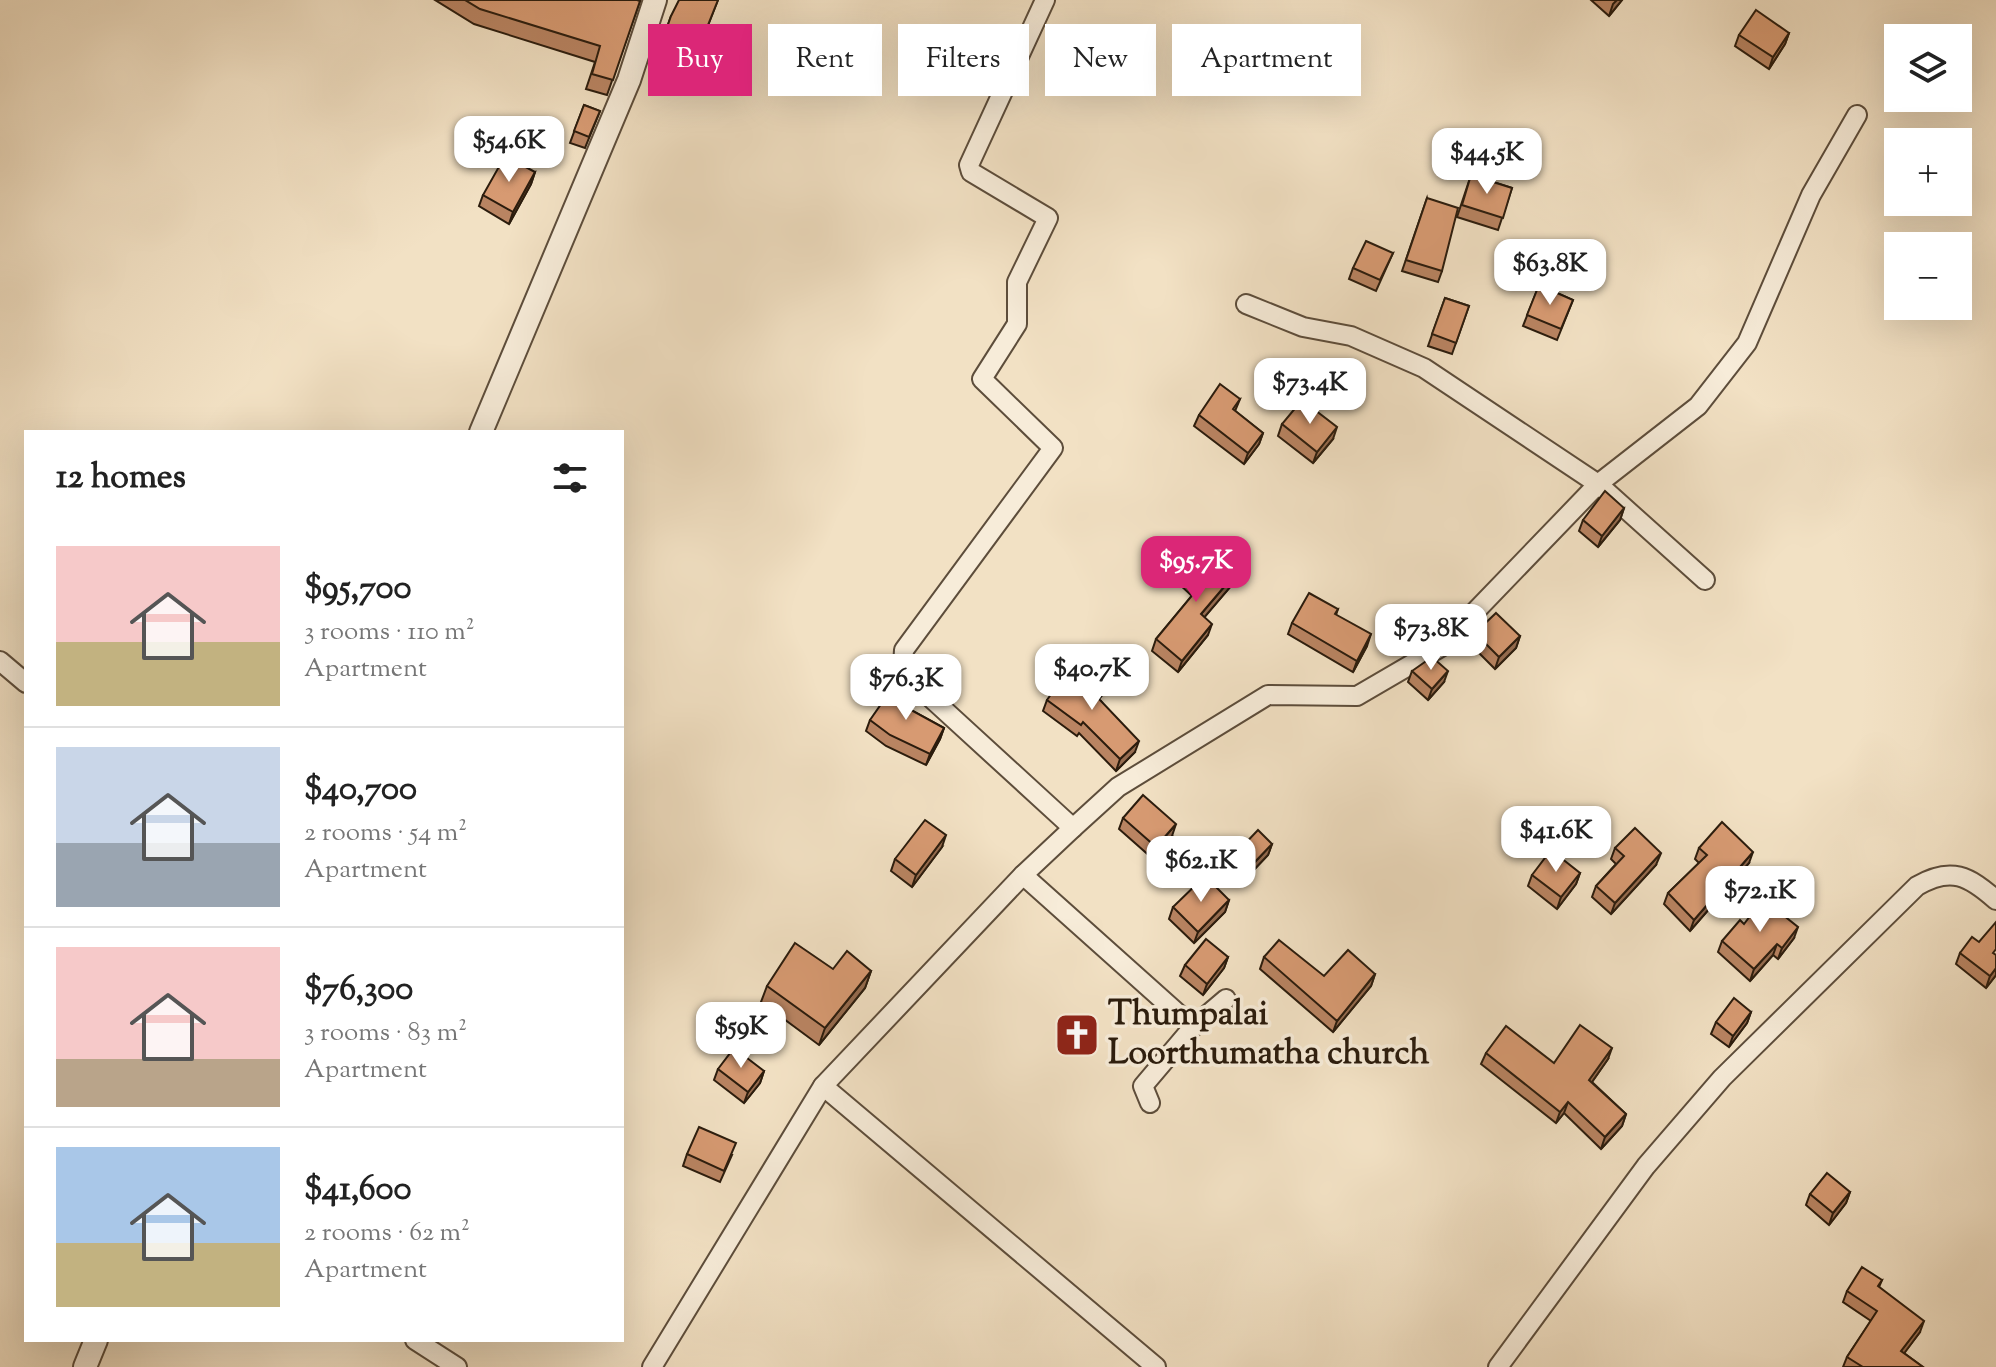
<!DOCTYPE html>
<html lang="en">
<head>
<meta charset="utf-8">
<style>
	body { margin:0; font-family:"Sorts Mill Goudy",serif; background:#f2f2f2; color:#222; height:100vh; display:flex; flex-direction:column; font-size:30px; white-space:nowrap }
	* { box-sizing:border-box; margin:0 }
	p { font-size:26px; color:#767676 }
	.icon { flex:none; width:44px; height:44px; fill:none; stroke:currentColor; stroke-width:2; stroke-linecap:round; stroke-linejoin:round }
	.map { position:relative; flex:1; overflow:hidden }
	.side { position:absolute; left:24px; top:430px; width:600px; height:912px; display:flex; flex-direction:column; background:#fff; border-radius:0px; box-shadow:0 8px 32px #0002 }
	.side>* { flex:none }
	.guide { position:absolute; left:648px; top:24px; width:760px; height:72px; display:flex; gap:16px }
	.buttons { position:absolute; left:1884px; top:24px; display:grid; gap:16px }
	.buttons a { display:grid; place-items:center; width:88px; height:88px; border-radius:0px; background:#fff; box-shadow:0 8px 32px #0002; font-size:40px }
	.price { position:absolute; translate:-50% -68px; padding:0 18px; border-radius:16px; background:#fff; color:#222; font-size:26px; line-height:52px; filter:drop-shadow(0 2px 4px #0008) }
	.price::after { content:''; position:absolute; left:50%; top:48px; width:24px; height:18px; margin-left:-12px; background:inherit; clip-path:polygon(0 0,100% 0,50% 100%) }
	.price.on { background:#db2777; color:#fff }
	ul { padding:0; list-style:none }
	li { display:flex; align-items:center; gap:24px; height:200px; padding:0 32px }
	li+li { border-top:2px solid #e0e0e0 }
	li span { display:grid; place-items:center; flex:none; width:224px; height:160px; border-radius:0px; color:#555 }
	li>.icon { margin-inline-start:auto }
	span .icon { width:96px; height:96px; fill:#fffc; stroke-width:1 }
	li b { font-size:34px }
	h2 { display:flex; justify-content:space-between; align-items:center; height:96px; padding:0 32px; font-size:34px }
	.pill { padding:0 28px; border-radius:0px; background:#fff; box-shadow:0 8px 32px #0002; font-size:28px; line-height:72px }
	.pill.on { background:#db2777; color:#fff }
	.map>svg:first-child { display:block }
</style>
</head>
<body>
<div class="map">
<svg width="1996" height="1367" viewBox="0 0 1996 1367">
	<rect width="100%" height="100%" fill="#f2e1c4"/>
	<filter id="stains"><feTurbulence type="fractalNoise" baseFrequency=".0025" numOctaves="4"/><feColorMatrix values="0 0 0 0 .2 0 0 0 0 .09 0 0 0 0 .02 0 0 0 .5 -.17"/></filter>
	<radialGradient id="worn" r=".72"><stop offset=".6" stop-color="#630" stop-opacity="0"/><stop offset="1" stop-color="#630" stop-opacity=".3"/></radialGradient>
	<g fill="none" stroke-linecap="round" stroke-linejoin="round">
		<g stroke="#5d4d3b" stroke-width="22">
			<g id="minor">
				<polyline points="1045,0 969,165 971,172 1048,218 1017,282 1017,324 982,379 1053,448 904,650 903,666 919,687 1073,828"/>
				<polyline points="1246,304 1303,327 1351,336 1424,368 1598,484 1705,580"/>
				<polyline points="0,661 26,683"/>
				<polyline points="1023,875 1193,1027"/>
				<polyline points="823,1086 1156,1367"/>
				<polyline points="1150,1103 1143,1086 1193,1027 1226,999"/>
				<polyline points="415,1340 457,1367"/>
				<polyline points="652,1367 823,1086 1023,875 1073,828 1118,787 1268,695 1357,696 1441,647 1598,484 1698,406 1747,343 1811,195 1857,115"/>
				<path d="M1498,1367l148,-201 76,-88 195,-192c34,-20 52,-10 79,14"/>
			</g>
		</g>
		<g stroke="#5d4d3b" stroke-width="26">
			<g id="tertiary">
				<polyline points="481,432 629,80 655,0"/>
				<polyline points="85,1367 96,1340"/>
			</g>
		</g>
		<use href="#minor" stroke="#f7ecd9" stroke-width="18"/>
		<use href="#tertiary" stroke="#f7ecd9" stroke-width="22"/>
	</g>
	<g fill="#b98462" stroke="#2b1c0d" stroke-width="2">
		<polygon points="435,0 637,0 640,1 607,95 586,89 595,62 474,24"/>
		<polygon points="718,0 684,87 651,73 671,16"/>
		<polygon points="1591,0 1622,0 1609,16"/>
		<polygon points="1789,33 1785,44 1769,69 1735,46 1739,35"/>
		<polygon points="584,105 600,111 585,148 570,143"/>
		<polygon points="535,172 531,184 509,224 479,206 483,195"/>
		<polygon points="1471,175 1512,188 1498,230 1457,217"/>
		<polygon points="1427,198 1442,271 1438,282 1402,271"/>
		<polygon points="1393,253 1376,291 1349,279 1353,268"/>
		<polygon points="1539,285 1573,300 1557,340 1523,326"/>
		<polygon points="1445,298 1469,306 1452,354 1428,346"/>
		<polygon points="1240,399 1235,411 1263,433 1259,444 1244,464 1194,426 1199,415"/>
		<polygon points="1282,424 1333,439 1313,463 1278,436"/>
		<polygon points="1624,508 1620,520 1598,547 1579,531 1583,520"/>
		<polygon points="1182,572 1235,574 1231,586 1204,617 1208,635 1178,672 1152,651 1156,639 1192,596 1178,583"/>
		<polygon points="1338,609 1336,615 1367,646 1353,672 1288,634 1292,623"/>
		<polygon points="1475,633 1520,636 1516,648 1495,669 1471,645"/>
		<polygon points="1412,671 1444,682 1428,700 1408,682"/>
		<polygon points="1047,700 1101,701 1135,752 1116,771 1079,733 1077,736 1043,711"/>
		<polygon points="914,702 911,710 944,728 940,739 926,765 886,746 866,731 870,720"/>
		<polygon points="1123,818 1172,836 1152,858 1119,829"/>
		<polygon points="1272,844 1268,855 1248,876 1234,863 1238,851"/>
		<polygon points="942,847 912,887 891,871 895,859"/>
		<polygon points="1615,848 1656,865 1611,914 1592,897 1596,886 1616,864 1611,859"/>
		<polygon points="1699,848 1749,863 1690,931 1664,904 1668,893 1699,863 1695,859"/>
		<polygon points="1580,873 1576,884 1557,909 1528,886 1532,875"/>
		<polygon points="1229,900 1225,912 1194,943 1169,919 1173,907"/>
		<polygon points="1744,924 1794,938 1778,959 1773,955 1750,981 1718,952 1722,941"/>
		<polygon points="1960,953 1996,975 1986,988 1956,964"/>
		<polygon points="1228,957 1224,968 1203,995 1180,976 1185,965"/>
		<polygon points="1264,957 1324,976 1375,974 1371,986 1333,1032 1260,969"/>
		<polygon points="833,969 871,971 865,988 819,1045 761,1002 767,986"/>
		<polygon points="1751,1012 1747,1023 1729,1047 1711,1034 1716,1022"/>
		<polygon points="1486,1053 1554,1063 1608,1059 1592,1082 1626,1114 1622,1126 1601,1149 1564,1113 1556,1123 1481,1064"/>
		<polygon points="718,1069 764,1071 760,1083 744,1103 714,1080"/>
		<polygon points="687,1154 732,1155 720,1182 683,1166"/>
		<polygon points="1850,1192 1846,1203 1829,1225 1806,1205 1810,1194"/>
		<polygon points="1882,1280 1879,1287 1920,1332 1904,1353 1923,1367 1843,1367 1847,1357 1871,1321 1843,1302 1847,1291"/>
	</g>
	<g fill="#966c50" stroke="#2b1c0d" stroke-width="2">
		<polygon points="1617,0 1622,0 1609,16 1613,4"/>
		<polygon points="1789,33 1785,44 1769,69 1773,57"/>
		<polygon points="535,172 531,184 509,224 513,212"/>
		<polygon points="1337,427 1333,439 1313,463 1317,452"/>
		<polygon points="1263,433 1259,444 1244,464 1248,453"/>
		<polygon points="1624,508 1620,520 1598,547 1602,536"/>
		<polygon points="1235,574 1231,586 1197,626 1201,614"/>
		<polygon points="1212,624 1208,635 1178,672 1182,661"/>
		<polygon points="1371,634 1367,646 1353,672 1357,661"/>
		<polygon points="1520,636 1516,648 1495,669 1499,657"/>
		<polygon points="1448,671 1444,682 1428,700 1432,689"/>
		<polygon points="944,728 940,739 926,765 930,754"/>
		<polygon points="1139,741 1135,752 1116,771 1120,759"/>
		<polygon points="1176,824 1172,836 1152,858 1156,847"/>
		<polygon points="946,835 942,847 912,887 916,875"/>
		<polygon points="1272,844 1268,855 1248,876 1252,865"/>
		<polygon points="1753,852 1749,863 1690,931 1694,920"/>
		<polygon points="1661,853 1656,865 1611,914 1615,903"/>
		<polygon points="1580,873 1576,884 1557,909 1561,897"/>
		<polygon points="1229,900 1225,912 1194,943 1198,932"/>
		<polygon points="1798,927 1794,938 1778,959 1782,948"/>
		<polygon points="1777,944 1773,955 1750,981 1754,969"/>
		<polygon points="1228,957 1224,968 1203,995 1207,984"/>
		<polygon points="1996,968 1996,975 1986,988 1990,976"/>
		<polygon points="871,971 865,988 819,1045 825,1028"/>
		<polygon points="1375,974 1371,986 1333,1032 1337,1021"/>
		<polygon points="1751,1012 1747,1023 1729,1047 1733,1036"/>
		<polygon points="1612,1048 1608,1059 1585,1092 1589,1080"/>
		<polygon points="764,1071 760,1083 744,1103 748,1092"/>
		<polygon points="1568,1102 1564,1113 1556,1123 1560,1112"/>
		<polygon points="1626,1114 1622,1126 1601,1149 1605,1137"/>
		<polygon points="1850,1192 1846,1203 1829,1225 1833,1213"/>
		<polygon points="1924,1321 1920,1332 1897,1363 1901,1351"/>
	</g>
	<g fill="#d79a72" stroke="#2b1c0d" stroke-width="2">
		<polygon points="465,0 637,0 640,1 613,80 592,74 600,46 480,9"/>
		<polygon points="679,0 718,0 688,75 655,62 671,16"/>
		<polygon points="1756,10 1789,33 1773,57 1739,35"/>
		<polygon points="584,105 600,111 589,137 574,131"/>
		<polygon points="505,156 535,172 513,212 483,195"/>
		<polygon points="1471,175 1512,188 1503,218 1462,205"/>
		<polygon points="1427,198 1458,208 1442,271 1406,260"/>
		<polygon points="1366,241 1393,253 1380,280 1353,268"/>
		<polygon points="1539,285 1573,300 1561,329 1527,315"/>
		<polygon points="1445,298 1469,306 1456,343 1432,334"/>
		<polygon points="1220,384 1240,399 1233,409 1263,433 1248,453 1199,415"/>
		<polygon points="1302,400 1337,427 1317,452 1282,424"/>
		<polygon points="1605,491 1624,508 1602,536 1583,520"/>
		<polygon points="1203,547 1235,574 1201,614 1212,624 1182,661 1156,639 1199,587 1182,572"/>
		<polygon points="1309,593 1338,609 1335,614 1371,634 1357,661 1292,623"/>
		<polygon points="1496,613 1520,636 1499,657 1475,633"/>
		<polygon points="1432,657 1448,671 1432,689 1412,671"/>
		<polygon points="1070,667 1105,692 1099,699 1139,741 1120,759 1083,722 1081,725 1047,700"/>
		<polygon points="893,687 914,702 909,709 944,728 930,754 890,735 870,720"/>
		<polygon points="1143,795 1176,824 1156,847 1123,818"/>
		<polygon points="925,820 946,835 916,875 895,859"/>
		<polygon points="1722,822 1753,852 1694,920 1668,893 1707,855 1699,848"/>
		<polygon points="1635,828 1661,853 1615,903 1596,886 1624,856 1615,848"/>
		<polygon points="1258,830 1272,844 1252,865 1238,851"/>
		<polygon points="1551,850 1580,873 1561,897 1532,875"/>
		<polygon points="1205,876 1229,900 1198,932 1173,907"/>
		<polygon points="1763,899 1798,927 1782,948 1777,944 1754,969 1722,941 1740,920 1744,924"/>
		<polygon points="1996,922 1996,949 1993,953 1996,955 1996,968 1990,976 1960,953 1972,937 1979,942"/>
		<polygon points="1206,939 1228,957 1207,984 1185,965"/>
		<polygon points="1279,940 1324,976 1348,950 1375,974 1337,1021 1264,957"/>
		<polygon points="795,943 833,969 847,951 871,971 825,1028 767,986"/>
		<polygon points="1734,998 1751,1012 1733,1036 1716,1022"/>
		<polygon points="1580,1025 1612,1048 1589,1080 1626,1114 1605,1137 1568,1102 1560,1112 1486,1053 1506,1026 1554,1063"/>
		<polygon points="734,1048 764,1071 748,1092 718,1069"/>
		<polygon points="699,1127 736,1143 724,1171 687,1154"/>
		<polygon points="1827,1173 1850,1192 1833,1213 1810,1194"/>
		<polygon points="1862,1267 1882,1280 1878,1286 1924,1321 1901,1351 1923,1367 1863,1367 1847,1357 1877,1311 1847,1291"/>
	</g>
	<defs>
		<g id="church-square" transform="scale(2.3)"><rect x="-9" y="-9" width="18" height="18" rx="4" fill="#8f2418" stroke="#f7ecd9"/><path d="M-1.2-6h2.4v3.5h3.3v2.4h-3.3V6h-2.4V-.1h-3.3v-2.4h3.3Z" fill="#fff"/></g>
	</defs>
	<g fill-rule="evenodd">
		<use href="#church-square" x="1077" y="1035"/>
	</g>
	<g text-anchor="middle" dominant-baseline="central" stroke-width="7" stroke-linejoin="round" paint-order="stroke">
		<g font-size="34" font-weight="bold" fill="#2b1c0d" stroke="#f7ecd9" text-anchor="start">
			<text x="1108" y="1015">Thumpalai<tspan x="1108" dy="39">Loorthumatha church</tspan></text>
		</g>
	</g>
	<rect width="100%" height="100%" filter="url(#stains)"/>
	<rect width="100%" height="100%" fill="url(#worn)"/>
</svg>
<div class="buttons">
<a><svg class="icon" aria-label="layers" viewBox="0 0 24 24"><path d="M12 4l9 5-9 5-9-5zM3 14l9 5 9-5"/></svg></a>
<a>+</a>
<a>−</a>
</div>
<b class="price" style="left:509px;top:184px">$54.6K</b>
<b class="price" style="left:1487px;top:196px">$44.5K</b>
<b class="price" style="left:1550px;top:307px">$63.8K</b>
<b class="price" style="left:1310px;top:426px">$73.4K</b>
<b class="price on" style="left:1196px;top:604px">$95.7K</b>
<b class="price" style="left:1431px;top:672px">$73.8K</b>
<b class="price" style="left:1092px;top:712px">$40.7K</b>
<b class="price" style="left:906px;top:722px">$76.3K</b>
<b class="price" style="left:1556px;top:874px">$41.6K</b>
<b class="price" style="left:1201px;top:904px">$62.1K</b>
<b class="price" style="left:1760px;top:934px">$72.1K</b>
<b class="price" style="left:741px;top:1070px">$59K</b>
<div class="guide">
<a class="pill on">Buy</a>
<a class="pill">Rent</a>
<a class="pill">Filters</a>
<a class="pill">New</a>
<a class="pill">Apartment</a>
</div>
<section class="side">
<h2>12 homes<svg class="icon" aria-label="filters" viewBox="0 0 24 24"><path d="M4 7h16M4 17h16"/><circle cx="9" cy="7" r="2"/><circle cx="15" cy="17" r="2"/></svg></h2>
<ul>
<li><span style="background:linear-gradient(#f6c9c9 60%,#c2b280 0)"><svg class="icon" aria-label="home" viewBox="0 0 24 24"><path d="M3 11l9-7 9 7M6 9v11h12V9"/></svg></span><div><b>$95,700</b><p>3 rooms · 110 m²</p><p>Apartment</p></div></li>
<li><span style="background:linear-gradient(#c9d6e8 60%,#9aa5b1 0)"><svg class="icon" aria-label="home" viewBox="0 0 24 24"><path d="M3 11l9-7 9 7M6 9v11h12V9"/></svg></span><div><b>$40,700</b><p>2 rooms · 54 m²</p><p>Apartment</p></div></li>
<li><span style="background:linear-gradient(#f6c9c9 70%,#b9a48a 0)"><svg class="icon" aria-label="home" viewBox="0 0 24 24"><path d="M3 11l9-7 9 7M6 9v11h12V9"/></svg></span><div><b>$76,300</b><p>3 rooms · 83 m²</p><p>Apartment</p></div></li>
<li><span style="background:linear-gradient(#a9c7e8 60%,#c2b280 0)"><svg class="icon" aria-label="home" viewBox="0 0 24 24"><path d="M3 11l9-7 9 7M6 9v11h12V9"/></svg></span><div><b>$41,600</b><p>2 rooms · 62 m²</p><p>Apartment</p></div></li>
</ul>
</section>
</div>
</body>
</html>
